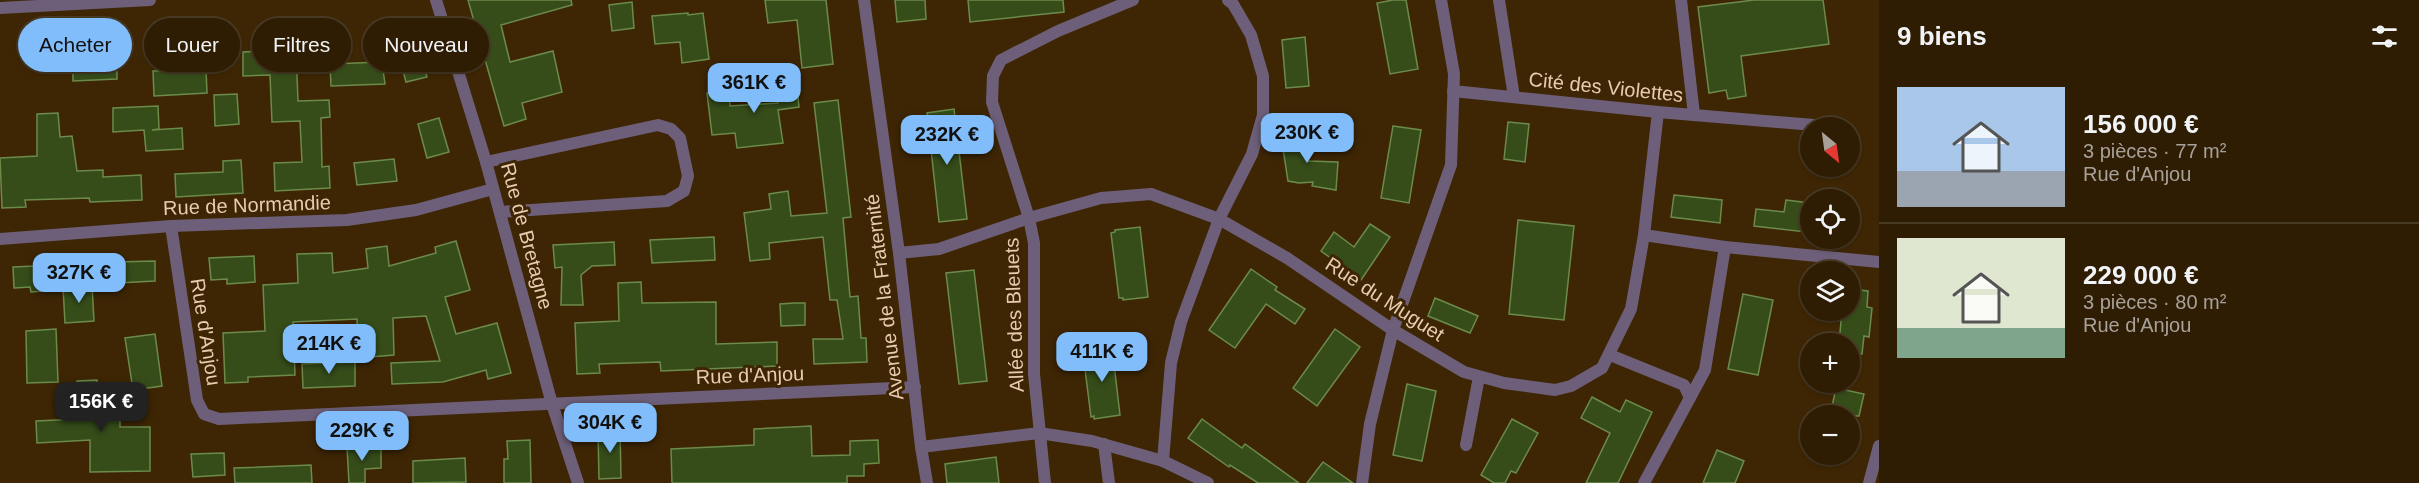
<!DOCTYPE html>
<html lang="fr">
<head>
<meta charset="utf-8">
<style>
	body { margin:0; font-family:Helvetica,sans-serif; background:#3a2912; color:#f1f3f6; height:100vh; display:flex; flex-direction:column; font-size:22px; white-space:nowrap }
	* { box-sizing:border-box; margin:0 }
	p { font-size:20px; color:#a7a19a }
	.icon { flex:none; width:33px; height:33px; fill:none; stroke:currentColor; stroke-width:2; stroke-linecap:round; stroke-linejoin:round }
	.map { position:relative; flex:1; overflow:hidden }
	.drawer { display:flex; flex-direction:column; background:#2e1c03; width:540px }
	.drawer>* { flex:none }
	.guide { position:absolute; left:18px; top:18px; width:570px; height:54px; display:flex; gap:12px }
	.needle { width:39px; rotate:151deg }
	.buttons { position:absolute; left:1800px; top:117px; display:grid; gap:12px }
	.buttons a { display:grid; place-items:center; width:60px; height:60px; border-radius:50%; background:#2e1c03; box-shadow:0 2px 4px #0004,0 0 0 2px #493a25; font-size:30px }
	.price { position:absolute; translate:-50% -51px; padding:0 14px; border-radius:12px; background:#81bdfa; color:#111; font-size:20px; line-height:39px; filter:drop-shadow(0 2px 3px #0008) }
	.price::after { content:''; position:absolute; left:50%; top:36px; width:18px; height:14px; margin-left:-9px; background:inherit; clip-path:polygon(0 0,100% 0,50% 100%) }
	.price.selected { background:#222; color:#fff }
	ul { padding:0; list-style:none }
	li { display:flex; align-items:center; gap:18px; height:150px; padding:0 18px }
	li+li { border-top:2px solid #493a25 }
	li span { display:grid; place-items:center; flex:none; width:168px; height:120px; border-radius:0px; color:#555 }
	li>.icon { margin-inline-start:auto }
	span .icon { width:72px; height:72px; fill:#fffc; stroke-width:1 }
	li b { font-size:26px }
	h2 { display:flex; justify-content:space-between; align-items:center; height:72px; padding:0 18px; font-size:26px }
	.chip { padding:0 21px; border-radius:27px; background:#2e1c03; box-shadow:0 2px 4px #0004,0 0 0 2px #493a25; font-size:21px; line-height:54px }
	.chip.selected { background:#81bdfa; color:#111 }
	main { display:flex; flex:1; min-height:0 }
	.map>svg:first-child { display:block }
</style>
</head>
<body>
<main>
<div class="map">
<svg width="1879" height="483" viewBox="0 0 1879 483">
	<rect width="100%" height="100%" fill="#3e2604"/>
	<g fill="#364d1a" stroke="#6c8b4a" stroke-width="1.5">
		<polygon points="468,0 571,0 572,5 501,25 510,62 553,51 562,92 522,103 526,119 504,126"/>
		<polygon points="765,0 826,0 833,64 802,68 797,20 768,23"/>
		<polygon points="895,0 925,0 926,19 897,22"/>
		<polygon points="968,0 1063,0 1064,12 970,22"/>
		<polygon points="1393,0 1406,0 1418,69 1390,74 1377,3"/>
		<polygon points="1754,0 1823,0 1829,44 1741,56 1746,96 1728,99 1726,90 1709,93 1698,7"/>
		<polygon points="632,2 634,28 612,31 609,5"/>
		<polygon points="688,13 688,15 703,13 709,59 682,63 680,42 655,44 652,16"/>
		<polygon points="1305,37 1309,86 1286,88 1282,40"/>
		<polygon points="418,43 427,77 406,82 397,48"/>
		<polygon points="49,45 52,68 31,69 29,46"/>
		<polygon points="296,49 298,101 329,100 330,117 321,118 322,167 329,166 330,188 275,191 274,163 302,162 300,121 272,122 270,75 243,76 243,52"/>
		<polygon points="117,58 117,79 73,81 73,59"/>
		<polygon points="382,62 385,84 331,86 330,64"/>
		<polygon points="795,68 799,107 778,110 783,143 737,148 735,133 712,135 707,93 729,91 730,106 778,103 774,70"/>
		<polygon points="206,69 207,93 154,96 153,71"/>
		<polygon points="237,94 239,124 215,126 214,95"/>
		<polygon points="838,100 851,217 843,218 850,297 858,296 861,338 866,338 867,362 814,364 813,339 843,339 837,300 830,300 823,237 769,243 770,259 750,261 744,213 771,209 769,194 788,191 791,216 827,213 814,103"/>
		<polygon points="158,106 159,129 152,130 182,128 183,149 146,151 144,130 113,132 113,108"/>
		<polygon points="954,109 967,219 939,222 927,113"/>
		<polygon points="58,113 60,137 72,136 77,171 103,170 103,177 141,175 142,200 90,202 89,198 25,200 26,207 2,208 0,158 37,156 37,114"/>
		<polygon points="439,118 449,152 427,158 418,124"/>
		<polygon points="1508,122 1529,124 1525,162 1504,159"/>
		<polygon points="1393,126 1421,130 1409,203 1381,198"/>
		<polygon points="1305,133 1309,161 1338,162 1336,190 1312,186 1313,182 1299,183 1288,181 1281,136"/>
		<polygon points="394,159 397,181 357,185 354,163"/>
		<polygon points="241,160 243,193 176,197 175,174 223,172 223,161"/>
		<polygon points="1674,195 1722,200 1720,223 1671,217"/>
		<polygon points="1786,200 1810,203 1810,228 1806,228 1806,232 1754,226 1756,209 1784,212"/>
		<polygon points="1518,220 1574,226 1564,320 1509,314"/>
		<polygon points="1370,224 1390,237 1361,280 1321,251 1334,232 1354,247"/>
		<polygon points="1140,227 1148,297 1123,300 1123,298 1119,298 1111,233 1115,232 1115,230"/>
		<polygon points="714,237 715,260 652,263 650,240"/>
		<polygon points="456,241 470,290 445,297 456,334 497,323 511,373 488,379 486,370 443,382 392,384 391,363 440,361 426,316 393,318 394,355 358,358 357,319 293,322 295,375 248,377 248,382 225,383 223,333 265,331 263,285 298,283 297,254 332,253 333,273 368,268 366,249 387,246 389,266 436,253 435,247"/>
		<polygon points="614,242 615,265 592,266 581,275 583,305 561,305 562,267 555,268 553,245"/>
		<polygon points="254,256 255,282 227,284 227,279 211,280 209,258"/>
		<polygon points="155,261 155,281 118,283 115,262"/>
		<polygon points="57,265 58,290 31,292 30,287 14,288 13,267"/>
		<polygon points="1251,269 1277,287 1275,290 1305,309 1295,324 1266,304 1235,348 1209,330"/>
		<polygon points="974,270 987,381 959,384 946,273"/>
		<polygon points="641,282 642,303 716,302 716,344 777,342 777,366 661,371 660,362 599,364 600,373 577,374 575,323 619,321 618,283"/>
		<polygon points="92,285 94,321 65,323 63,287"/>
		<polygon points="1850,289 1868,291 1867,307 1872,308 1869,337 1864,336 1862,354 1850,353 1850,344 1839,344 1842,310 1850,310"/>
		<polygon points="1743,294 1773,300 1758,375 1728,369"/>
		<polygon points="1435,298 1478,316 1470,333 1428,316"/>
		<polygon points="794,303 805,303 805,325 781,326 780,304"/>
		<polygon points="56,329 58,382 27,383 26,331"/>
		<polygon points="1335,329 1360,347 1317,406 1293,388"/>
		<polygon points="155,334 162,386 133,390 125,338"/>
		<polygon points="1112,347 1120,415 1094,419 1094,416 1091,417 1083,353 1086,352 1086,350"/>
		<polygon points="355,362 355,386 303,388 302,364"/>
		<polygon points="97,380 98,397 120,396 120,427 150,427 150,471 90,472 90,440 37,443 36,421 79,419 77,381"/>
		<polygon points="1407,384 1436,391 1422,461 1393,455"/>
		<polygon points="1836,388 1864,394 1859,416 1830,416"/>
		<polygon points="1592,397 1620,412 1626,400 1652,412 1618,483 1586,483 1610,433 1581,418"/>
		<polygon points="1202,419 1242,448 1245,444 1299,483 1258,483 1230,465 1229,467 1188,438"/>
		<polygon points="1512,419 1538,433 1516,473 1511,471 1505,483 1494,483 1481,475"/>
		<polygon points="811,426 812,456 850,455 850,441 878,440 879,463 864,464 864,476 847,476 847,483 672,483 671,449 754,445 754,429"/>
		<polygon points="620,430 621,478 599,479 598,431"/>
		<polygon points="530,440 531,483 504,483 504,459 508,459 507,441"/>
		<polygon points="347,447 381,447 381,468 365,469 365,483 349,483"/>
		<polygon points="1717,450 1744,461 1735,483 1703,483"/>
		<polygon points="224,453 225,475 193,477 191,454"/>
		<polygon points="996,457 999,483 947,483 945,464"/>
		<polygon points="465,458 466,482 413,483 413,461"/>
		<polygon points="1323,462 1353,483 1307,483"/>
		<polygon points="311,465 312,483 235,483 234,468"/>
	</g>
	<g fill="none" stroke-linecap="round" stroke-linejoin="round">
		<g stroke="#6d5f79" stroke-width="12">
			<polyline points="436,0 486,162 552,404 578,483"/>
			<polyline points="864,0 899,253 921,447 927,483"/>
			<polyline points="1499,0 1514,97"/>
			<polyline points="1681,0 1694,115"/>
			<polyline points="0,8 150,0"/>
			<polyline points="1453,91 1658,112 1838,127"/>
			<polyline points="486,162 658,125 671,129 680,138 688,176 684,191 667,201 500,212"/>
			<polyline points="171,226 197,400 204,414 219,419 915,387"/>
			<polyline points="1644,235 1725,247 1879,262"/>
			<polyline points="0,239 171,226 347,220 416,210 493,189"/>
			<polyline points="899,253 939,249 1029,218 1101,198 1151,194 1219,219 1287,258 1393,330 1464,372 1504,383 1555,390 1571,386 1602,368 1631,309 1644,235 1658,112"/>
			<polyline points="1610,355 1684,385 1690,398"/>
			<polyline points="1104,444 1109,483"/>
			<polyline points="1466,445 1479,377"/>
			<polyline points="921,447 1039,433 1092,441 1163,461 1208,483"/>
			<polyline points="1163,461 1171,363 1181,322 1219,219 1252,154 1263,115 1263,76 1251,35 1233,4 1228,0"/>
			<polyline points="1045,483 1034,374 1034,243 1029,218 992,102 993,76 1001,60 1058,31 1133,0"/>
			<polyline points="1362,483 1370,424 1393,330 1451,165 1454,74 1441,0"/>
			<polyline points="1644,483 1705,370 1725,247"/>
			<polyline points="1869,483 1879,446"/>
		</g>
	</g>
	<g text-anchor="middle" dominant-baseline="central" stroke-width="6" stroke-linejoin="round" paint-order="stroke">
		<g font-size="20" fill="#e7ccaf" stroke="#3e2604">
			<text transform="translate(1606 87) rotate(6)">Cité des Violettes</text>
			<text transform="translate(247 205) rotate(-2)">Rue de Normandie</text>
			<text transform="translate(527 236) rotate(75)">Rue de Bretagne</text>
			<text transform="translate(884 297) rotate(-97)">Avenue de la Fraternité</text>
			<text transform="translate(1385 299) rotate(33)">Rue du Muguet</text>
			<text transform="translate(1014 315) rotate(-92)">Allée des Bleuets</text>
			<text transform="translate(206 332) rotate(81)">Rue d'Anjou</text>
			<text transform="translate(750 375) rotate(-2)">Rue d'Anjou</text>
		</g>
	</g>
</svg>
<div class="buttons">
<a><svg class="needle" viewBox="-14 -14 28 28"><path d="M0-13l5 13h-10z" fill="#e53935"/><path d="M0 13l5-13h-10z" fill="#a7a19a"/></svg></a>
<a><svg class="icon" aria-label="locate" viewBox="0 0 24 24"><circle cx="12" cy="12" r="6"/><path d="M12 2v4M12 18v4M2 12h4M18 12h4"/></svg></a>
<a><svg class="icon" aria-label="layers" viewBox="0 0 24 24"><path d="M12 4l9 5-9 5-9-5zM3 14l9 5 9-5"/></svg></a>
<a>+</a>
<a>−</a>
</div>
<b class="price" style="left:754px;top:114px">361K €</b>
<b class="price" style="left:1307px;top:164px">230K €</b>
<b class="price" style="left:947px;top:166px">232K €</b>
<b class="price" style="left:79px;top:304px">327K €</b>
<b class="price" style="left:329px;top:375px">214K €</b>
<b class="price" style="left:1102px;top:383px">411K €</b>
<b class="price selected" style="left:101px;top:433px">156K €</b>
<b class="price" style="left:610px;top:454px">304K €</b>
<b class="price" style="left:362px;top:462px">229K €</b>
<div class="guide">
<a class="chip selected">Acheter</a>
<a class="chip">Louer</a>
<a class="chip">Filtres</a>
<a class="chip">Nouveau</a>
</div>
</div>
<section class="drawer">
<h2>9 biens<svg class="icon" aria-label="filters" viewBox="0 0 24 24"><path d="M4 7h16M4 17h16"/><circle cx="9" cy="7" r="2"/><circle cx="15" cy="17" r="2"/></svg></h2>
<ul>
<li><span style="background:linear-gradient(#a9c7e8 70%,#9aa5b1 0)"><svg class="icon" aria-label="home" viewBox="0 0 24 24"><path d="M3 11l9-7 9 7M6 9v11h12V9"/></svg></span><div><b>156 000 €</b><p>3 pièces · 77 m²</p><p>Rue d'Anjou</p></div></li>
<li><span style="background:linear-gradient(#dfe7d0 75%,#7fa58c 0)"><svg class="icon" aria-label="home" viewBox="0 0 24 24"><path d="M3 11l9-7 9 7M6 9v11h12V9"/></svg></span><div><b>229 000 €</b><p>3 pièces · 80 m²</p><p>Rue d'Anjou</p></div></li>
</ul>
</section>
</main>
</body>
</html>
